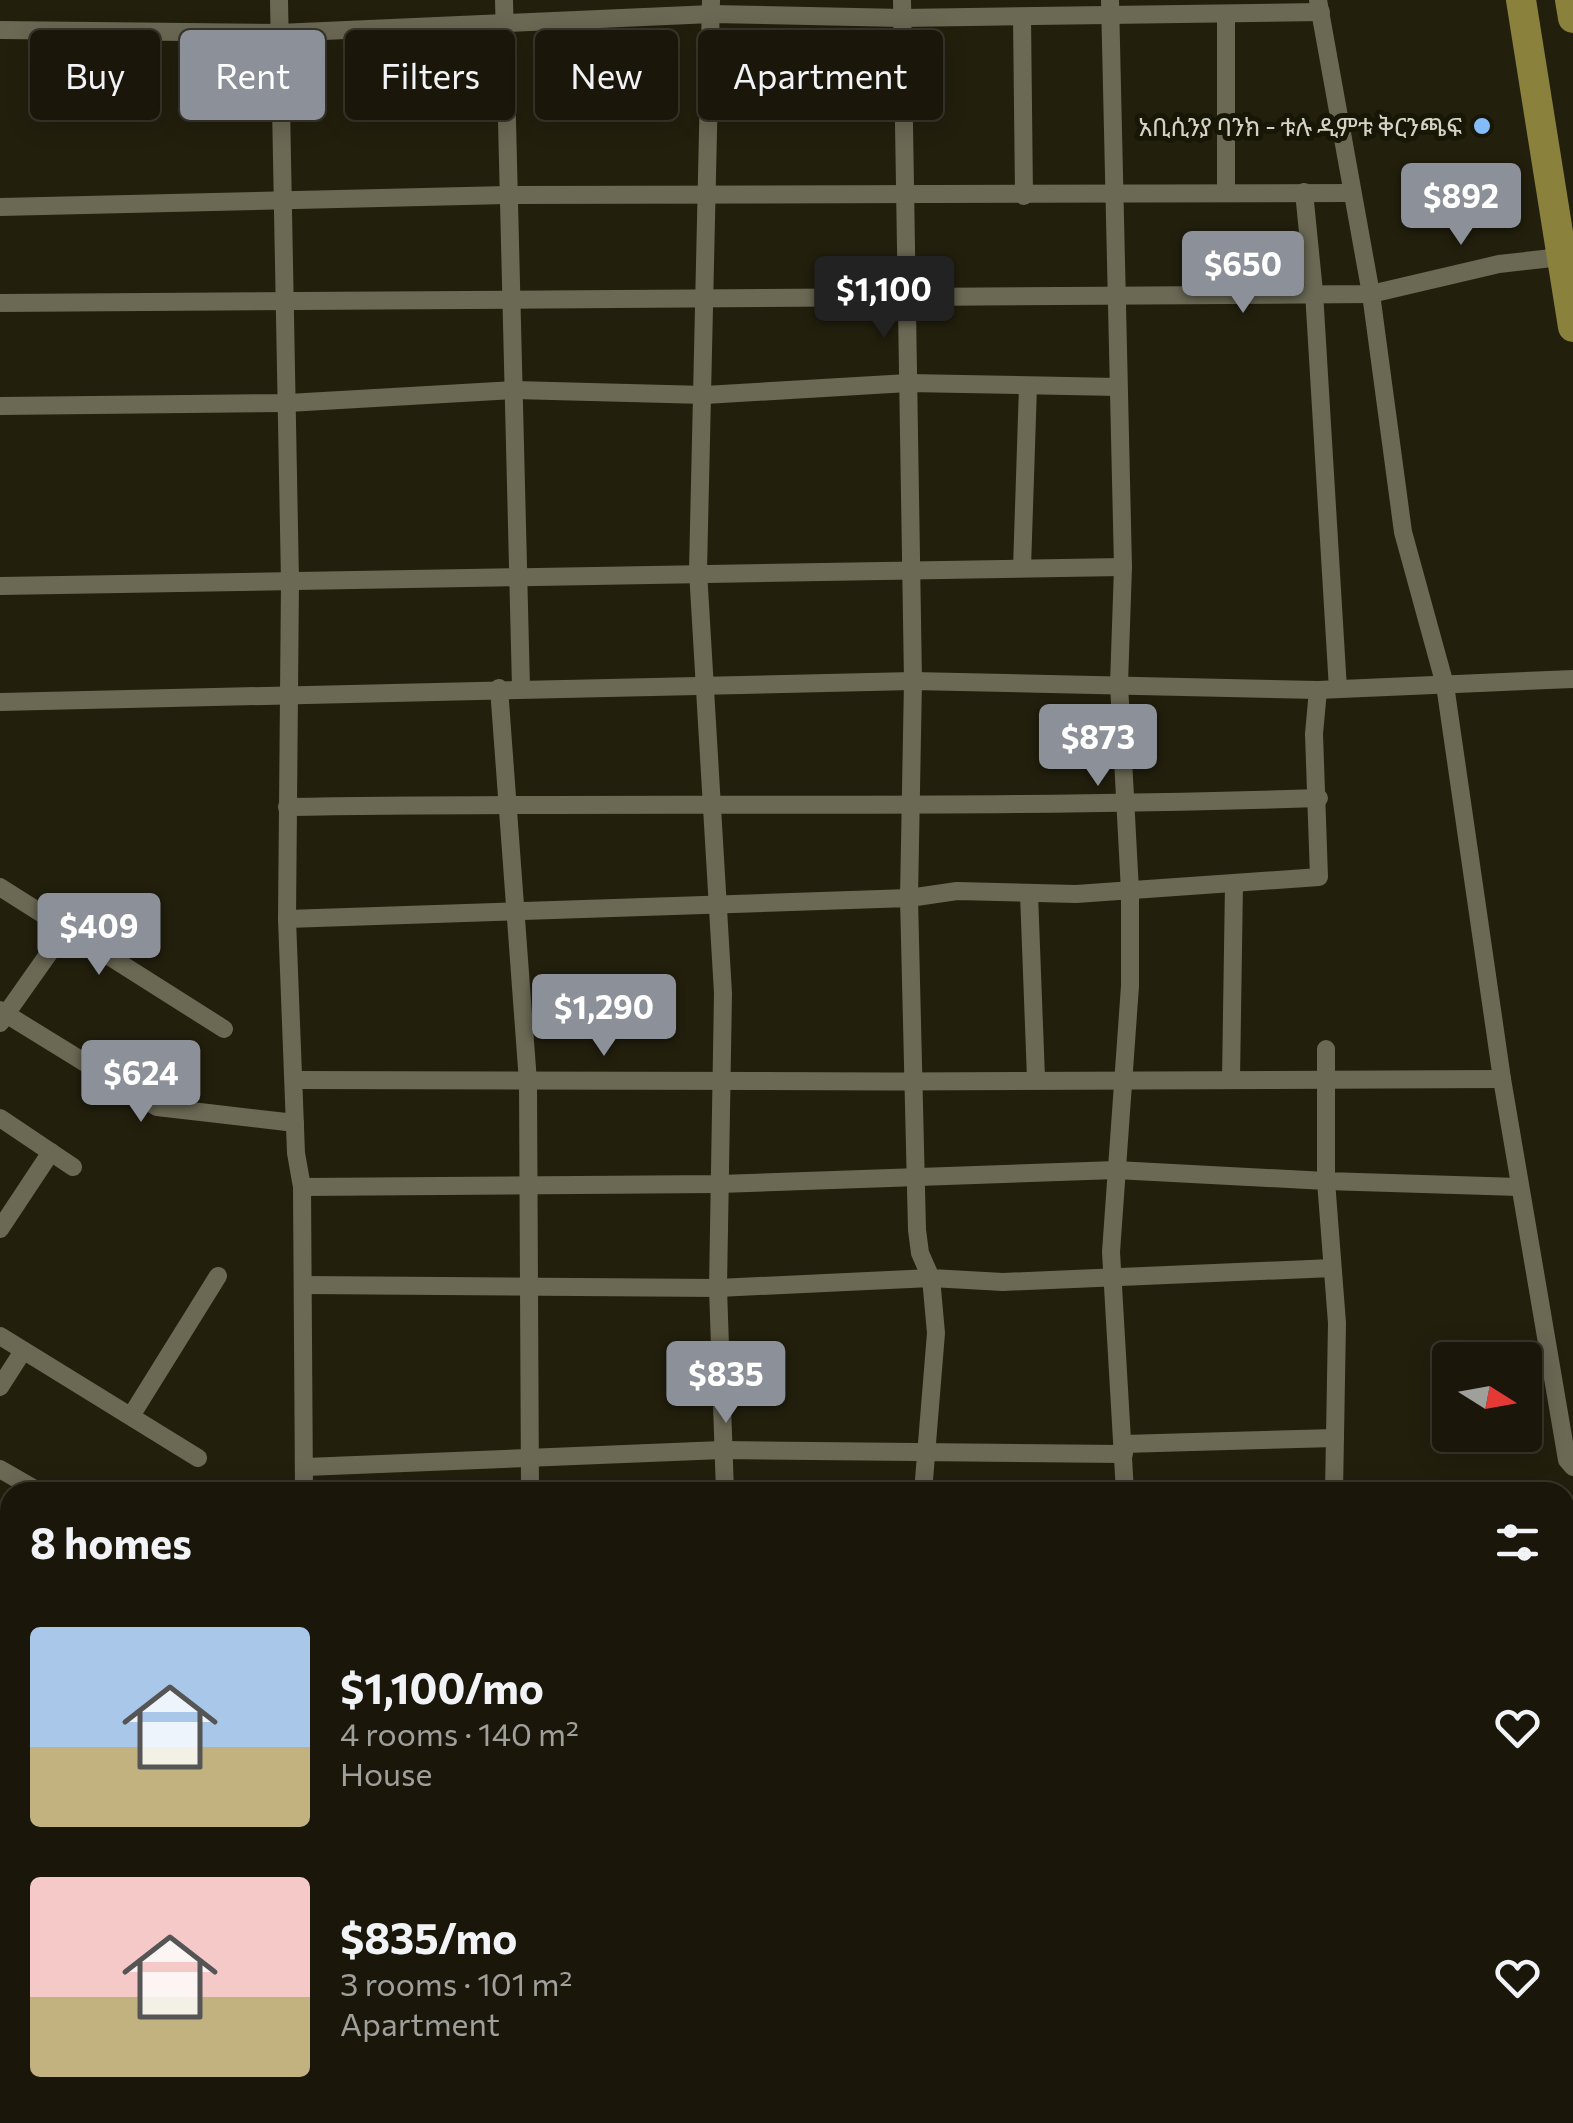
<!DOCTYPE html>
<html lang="en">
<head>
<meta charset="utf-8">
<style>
	body { margin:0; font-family:Commissioner,"Noto Sans Ethiopic",sans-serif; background:#232013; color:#f1f3f6; height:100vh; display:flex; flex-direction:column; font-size:38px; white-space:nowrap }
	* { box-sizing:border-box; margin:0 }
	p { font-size:32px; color:#9f9f9c }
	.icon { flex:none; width:55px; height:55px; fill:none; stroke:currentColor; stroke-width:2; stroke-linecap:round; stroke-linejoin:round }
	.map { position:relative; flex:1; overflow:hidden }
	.side { position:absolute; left:0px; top:1482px; width:1575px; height:642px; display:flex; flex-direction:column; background:#1a170a; border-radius:30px 30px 0 0; box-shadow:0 5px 25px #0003,0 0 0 2px #38362b }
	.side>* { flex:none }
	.banner { position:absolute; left:30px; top:30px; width:1000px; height:90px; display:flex; gap:20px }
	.needle { width:65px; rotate:101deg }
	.tools { position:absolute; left:1432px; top:1342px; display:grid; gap:20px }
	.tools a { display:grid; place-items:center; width:110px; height:110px; border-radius:10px; background:#1a170a; box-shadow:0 5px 25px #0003,0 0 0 2px #38362b; font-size:50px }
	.price { position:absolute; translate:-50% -85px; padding:0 22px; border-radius:10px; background:#8c9099; color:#fff; font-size:32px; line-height:65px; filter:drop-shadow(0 2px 5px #0008) }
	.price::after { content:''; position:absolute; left:50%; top:60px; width:30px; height:22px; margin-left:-15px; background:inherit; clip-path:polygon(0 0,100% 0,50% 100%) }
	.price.active { background:#222; color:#fff }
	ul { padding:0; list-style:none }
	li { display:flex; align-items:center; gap:30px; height:250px; padding:0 30px }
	li span { display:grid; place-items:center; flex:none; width:280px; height:200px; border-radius:10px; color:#555 }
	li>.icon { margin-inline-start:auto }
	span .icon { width:120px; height:120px; fill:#fffc; stroke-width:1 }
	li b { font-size:42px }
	h2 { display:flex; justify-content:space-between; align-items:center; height:120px; padding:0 30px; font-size:42px }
	.pill { padding:0 35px; border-radius:10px; background:#1a170a; box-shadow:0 5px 25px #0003,0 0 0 2px #38362b; font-size:35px; line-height:90px }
	.pill.active { background:#8c9099; color:#fff }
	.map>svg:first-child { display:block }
</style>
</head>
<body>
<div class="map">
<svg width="1573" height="2123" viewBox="0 0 1573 2123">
	<rect width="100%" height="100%" fill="#221f0d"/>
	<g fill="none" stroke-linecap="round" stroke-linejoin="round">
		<g stroke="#6b6954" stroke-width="18">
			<polyline points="279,0 290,581 287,919 296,1153 302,1187 304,1492"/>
			<polyline points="504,0 521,688"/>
			<polyline points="711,0 698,571 723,993 718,1288 725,1492"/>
			<polyline points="902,0 913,681 909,898 957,891 1076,894 1319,877 1314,734 1318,690"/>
			<polyline points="1110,0 1123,567 1119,684 1130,891 1130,986 1111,1252 1125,1492"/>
			<polyline points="1318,0 1371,294 1403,532 1445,685 1502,1079 1567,1460 1573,1467"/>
			<polyline points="1226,14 1226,191"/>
			<polyline points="1022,17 1024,196"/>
			<polyline points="0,30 279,33 712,14 902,18 1321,12"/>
			<polyline points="1304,192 1314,292 1338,689"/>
			<polyline points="0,207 507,195 1351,193"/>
			<polyline points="0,303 1371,294 1499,264 1561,257"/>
			<polyline points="0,406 288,403 514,390 705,395 908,383 1118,387"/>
			<polyline points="1022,568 1028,386"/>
			<polyline points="0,586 1123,567"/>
			<polyline points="499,688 528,1082 530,1492"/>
			<polyline points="0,702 913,681 1318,690 1573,679"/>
			<path d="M287,807c344,-6 688,3 1032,-9"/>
			<polyline points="0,887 224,1029"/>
			<polyline points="1029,894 1036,1078"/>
			<polyline points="287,919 909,898 917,1230 920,1253 931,1278 1003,1282 1332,1268"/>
			<polyline points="0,1010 6,1014 66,929"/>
			<polyline points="0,1023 6,1014 157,1107 295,1123"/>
			<polyline points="1326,1049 1326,1181 1519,1187"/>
			<polyline points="1231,1079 1234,884"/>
			<path d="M294,1080c403,3 805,1 1208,-1"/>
			<polyline points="0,1118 73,1167"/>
			<polyline points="302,1187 719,1184 1116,1170 1326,1181 1337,1323 1334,1492"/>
			<polyline points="0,1229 51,1152"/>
			<polyline points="304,1285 718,1288 931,1278 936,1333 923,1492"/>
			<polyline points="0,1336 198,1458"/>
			<polyline points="0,1387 23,1351"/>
			<polyline points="131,1416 218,1276"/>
			<polyline points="1123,1444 1335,1438"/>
			<polyline points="306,1467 722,1450 1124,1454"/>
			<polyline points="0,1469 40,1492"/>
			<polyline points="0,1599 10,1605"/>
			<polyline points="0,1738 10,1727"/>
			<polyline points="0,2080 10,2080"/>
			<polyline points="1055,2115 1299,2123"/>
			<polyline points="29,2123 29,2115"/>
			<polyline points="460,2123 460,2115"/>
			<polyline points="517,2123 517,2115"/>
		</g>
		<g stroke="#89813c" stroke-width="30">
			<polyline points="1521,0 1573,327"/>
			<polyline points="1570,0 1573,18"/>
		</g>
		<g stroke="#9d912c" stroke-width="30">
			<polyline points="0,1752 10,1756"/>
			<polyline points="1565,1797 1573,1797"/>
			<polyline points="0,1850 10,1851"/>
			<polyline points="0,1876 10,1876"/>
			<polyline points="1565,1931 1573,1931"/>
		</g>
	</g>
	<circle fill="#84bcfb" stroke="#181605" stroke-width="4" cx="1482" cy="126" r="10"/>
	<g text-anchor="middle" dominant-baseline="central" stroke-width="10" stroke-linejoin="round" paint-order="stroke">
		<g font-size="25" fill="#d3d2c6" stroke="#181605" text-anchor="end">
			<text x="1462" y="126">አቢሲንያ ባንክ - ቱሉ ዲምቱ ቅርንጫፍ</text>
		</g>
	</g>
</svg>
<div class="tools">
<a><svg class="needle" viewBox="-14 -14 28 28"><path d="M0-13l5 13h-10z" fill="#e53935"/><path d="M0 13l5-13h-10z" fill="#9f9f9c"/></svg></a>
</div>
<b class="price" style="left:1461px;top:248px">$892</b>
<b class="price" style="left:1243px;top:316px">$650</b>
<b class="price active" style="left:884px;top:341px">$1,100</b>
<b class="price" style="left:1098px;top:789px">$873</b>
<b class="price" style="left:99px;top:978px">$409</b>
<b class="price" style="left:604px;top:1059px">$1,290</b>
<b class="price" style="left:141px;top:1125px">$624</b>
<b class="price" style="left:726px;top:1426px">$835</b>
<div class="banner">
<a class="pill">Buy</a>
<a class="pill active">Rent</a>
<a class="pill">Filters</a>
<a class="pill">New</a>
<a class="pill">Apartment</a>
</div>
<section class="side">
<h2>8 homes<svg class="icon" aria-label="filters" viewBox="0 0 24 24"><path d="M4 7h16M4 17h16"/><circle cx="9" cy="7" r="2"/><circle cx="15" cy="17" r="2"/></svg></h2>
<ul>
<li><span style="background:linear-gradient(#a9c7e8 60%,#c2b280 0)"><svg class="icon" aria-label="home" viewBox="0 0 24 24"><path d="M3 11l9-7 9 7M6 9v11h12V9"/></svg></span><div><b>$1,100/mo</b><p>4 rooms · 140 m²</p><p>House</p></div><svg class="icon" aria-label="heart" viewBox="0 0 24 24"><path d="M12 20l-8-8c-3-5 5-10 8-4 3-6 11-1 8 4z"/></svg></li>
<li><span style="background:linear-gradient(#f6c9c9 60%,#c2b280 0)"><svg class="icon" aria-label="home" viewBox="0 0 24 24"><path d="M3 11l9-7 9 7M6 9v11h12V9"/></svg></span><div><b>$835/mo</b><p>3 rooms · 101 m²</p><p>Apartment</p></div><svg class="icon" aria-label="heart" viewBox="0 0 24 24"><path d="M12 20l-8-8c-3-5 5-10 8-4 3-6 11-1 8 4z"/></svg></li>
</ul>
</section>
</div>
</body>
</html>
